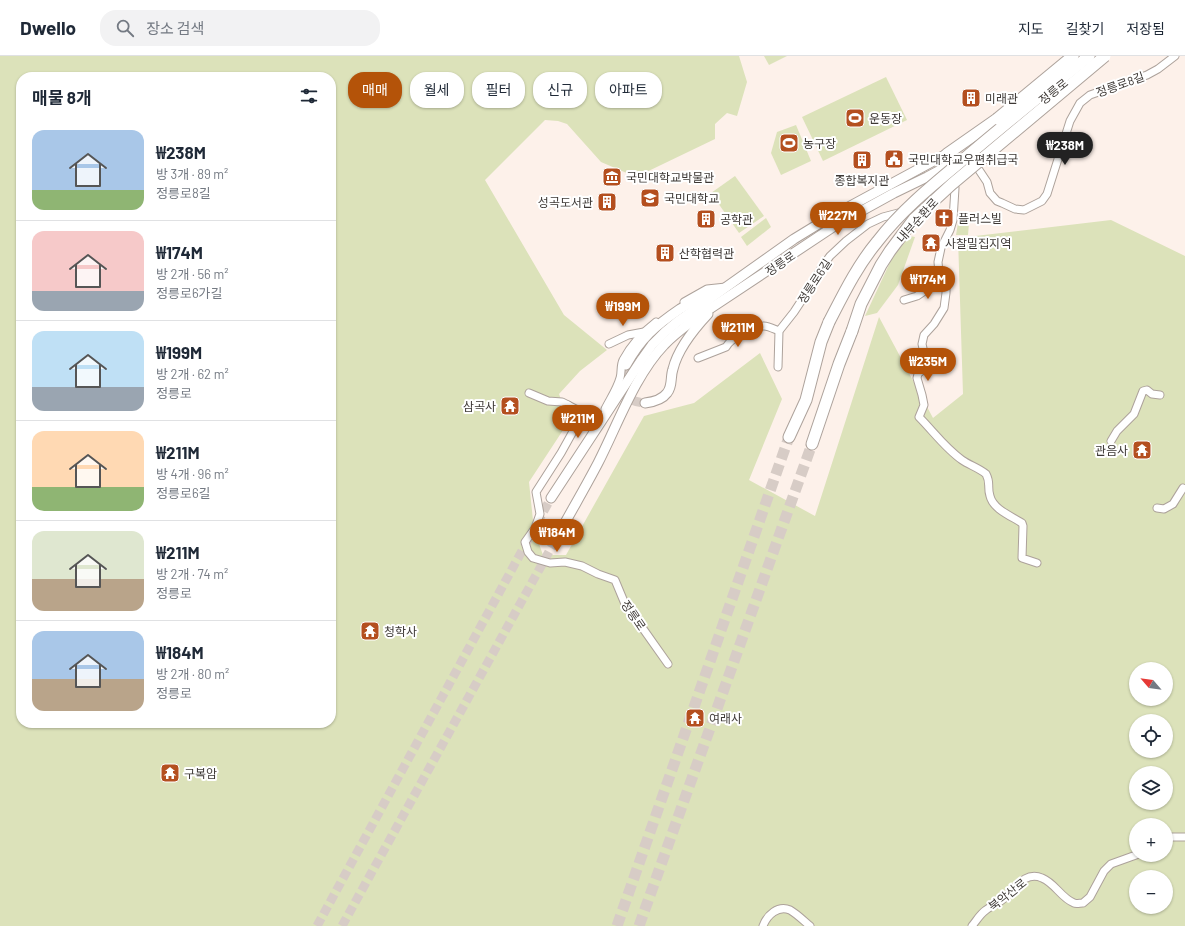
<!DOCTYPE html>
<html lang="ko">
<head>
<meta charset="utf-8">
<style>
	body { margin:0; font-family:Barlow,"Noto Sans KR",sans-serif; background:#f2f2f3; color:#1f2937; height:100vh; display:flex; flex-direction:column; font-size:15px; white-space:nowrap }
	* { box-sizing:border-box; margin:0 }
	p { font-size:13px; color:#747a83 }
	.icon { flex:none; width:22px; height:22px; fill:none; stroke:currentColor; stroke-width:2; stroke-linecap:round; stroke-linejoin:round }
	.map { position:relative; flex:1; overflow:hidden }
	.side { position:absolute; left:16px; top:16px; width:320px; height:656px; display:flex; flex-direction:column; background:#fff; border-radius:16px; box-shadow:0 1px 3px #0004 }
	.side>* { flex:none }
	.top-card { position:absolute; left:348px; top:16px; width:380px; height:36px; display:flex; gap:8px }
	.needle { width:26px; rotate:298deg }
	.buttons { position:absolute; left:1129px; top:606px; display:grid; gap:8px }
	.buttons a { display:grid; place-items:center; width:44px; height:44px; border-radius:50%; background:#fff; box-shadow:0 1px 3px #0004; font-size:20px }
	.price { position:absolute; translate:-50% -34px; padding:0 9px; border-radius:14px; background:#b45309; color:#fff; font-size:13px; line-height:26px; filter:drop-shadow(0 1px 2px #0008) }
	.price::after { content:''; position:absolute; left:50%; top:24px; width:12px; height:9px; margin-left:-6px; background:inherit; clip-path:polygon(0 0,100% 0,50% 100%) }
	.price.selected { background:#222; color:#fff }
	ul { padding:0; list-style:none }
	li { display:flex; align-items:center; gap:12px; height:100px; padding:0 16px }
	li+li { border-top:1px solid #e0e1e3 }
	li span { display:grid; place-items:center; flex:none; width:112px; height:80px; border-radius:12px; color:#555 }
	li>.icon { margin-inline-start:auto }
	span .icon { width:48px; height:48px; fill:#fffc; stroke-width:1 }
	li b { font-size:17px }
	h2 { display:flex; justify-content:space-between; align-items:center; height:48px; padding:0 16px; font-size:17px }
	.pill { padding:0 14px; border-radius:16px; background:#fff; box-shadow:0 1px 3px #0004; font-size:14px; line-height:36px }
	.pill.selected { background:#b45309; color:#fff }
	header { display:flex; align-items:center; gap:24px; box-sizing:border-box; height:56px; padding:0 20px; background:#fff; border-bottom:1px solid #e0e1e3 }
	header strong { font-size:19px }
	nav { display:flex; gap:22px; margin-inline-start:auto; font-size:14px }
	.search { width:280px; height:36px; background:#f2f2f3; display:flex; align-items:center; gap:10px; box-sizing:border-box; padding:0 14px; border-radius:16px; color:#747a83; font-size:15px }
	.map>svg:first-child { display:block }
</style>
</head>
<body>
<header>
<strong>Dwello</strong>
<div class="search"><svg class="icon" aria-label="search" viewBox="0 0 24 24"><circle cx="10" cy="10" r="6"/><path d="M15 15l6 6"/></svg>장소 검색</div>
<nav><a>지도</a><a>길찾기</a><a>저장됨</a></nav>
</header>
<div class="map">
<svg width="1185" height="870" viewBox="0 0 1185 870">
	<rect width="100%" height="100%" fill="#fdf1ea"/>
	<g fill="#dce2ba" fill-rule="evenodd">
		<path d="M0,0h739l8,26 -10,34 -10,-3 -12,11v15l-79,38 -35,-15 -34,-38 -9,-3 -13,-1 -60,60 79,135 43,35 -27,21 -21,23 10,27 -40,61 5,48 9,25h23l78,-139 50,-13 66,-50 22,46 -33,81 66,36 64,-199 54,101 30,-24 -5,-156 153,-18 74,36v670h-1185zM21,21h310v646h-310zM1136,613h30v30h-30zM1136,665h30v30h-30zM1136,717h30v30h-30zM1136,769h30v30h-30zM1136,821h30v30h-30z"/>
		<polygon points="764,0 787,0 769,9"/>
		<polygon points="886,21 907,64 823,105 802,61"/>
		<polygon points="796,69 811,105 781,119 771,97 777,76"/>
		<polygon points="735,120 764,160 739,177 711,137"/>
		<polygon points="766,162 771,171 747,190 741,181"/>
		<polygon points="958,167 969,167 968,179 956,179"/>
		<polygon points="910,180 915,181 898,229 877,257 865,260 893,200"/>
	</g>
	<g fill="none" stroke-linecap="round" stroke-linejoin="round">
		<g stroke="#d7ccc6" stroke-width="9" stroke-dasharray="9 4.5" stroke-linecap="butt">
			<path d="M626,309c-6,22 -9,35 19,38"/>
			<polyline points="537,467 551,442"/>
			<polyline points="317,870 529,482"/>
			<polyline points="342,870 561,474"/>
		</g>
		<g stroke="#d7ccc6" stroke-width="11" stroke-dasharray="11 5.5" stroke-linecap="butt">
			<polyline points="617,870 789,381"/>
			<polyline points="639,870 812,388"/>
		</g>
		<g stroke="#ada29b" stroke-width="9">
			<g id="minor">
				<polyline points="966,102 969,99 987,126 990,137 997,145 1002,147 1015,153 1024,154 1042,145 1047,138 1070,65 1080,47 1090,39 1147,19 1158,13 1175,0"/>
				<path d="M952,118l3,14 -2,32 -3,10 -9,18 -3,14 1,11 7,12v8l-2,15 -10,16 -10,11 -2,9 5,22 -9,8 -1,4 5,17 2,10 -5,12c14,14 26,31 43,43 7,5 17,8 24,14 5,9 1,13 4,22 3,13 21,20 32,27l1,3 -1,32 15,5"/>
				<polyline points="904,244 917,240 942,223"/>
				<polyline points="684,246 707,233 726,231"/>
				<polyline points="609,288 628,279 644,276"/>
				<path d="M698,302l28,-11c5,-9 27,-21 38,-21 4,0 10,3 15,5"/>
				<polyline points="778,311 779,275 794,256 813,227 822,211 830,200 846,185 868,168 883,161 902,156"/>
				<polyline points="529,337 548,345 562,346 568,349"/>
				<path d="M605,353c5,-10 12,-20 15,-31 2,-6 0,-12 3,-18 8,-15 20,-28 33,-38"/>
				<polyline points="599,365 568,349 576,370 561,397 536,436 540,458 535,472 525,486 528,496 533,502 550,507 565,506 582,510 598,518 615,524 625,548 639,567 668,608"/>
				<polyline points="1111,385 1117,375 1134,358 1143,335 1147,334 1152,338 1160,339"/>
				<polyline points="1157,452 1164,453 1173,448 1183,432"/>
				<polyline points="1166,781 1185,781"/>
				<path d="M763,870c4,-11 15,-21 27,-16 7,4 14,11 20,16"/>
				<path d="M972,870c5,-6 8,-12 14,-16 5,-4 11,-6 16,-10 12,-9 22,-30 40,-22 13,5 19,20 32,25 2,1 6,0 9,0l7,-6 14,-26 7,-7 25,-9"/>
			</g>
		</g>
		<g stroke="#ada29b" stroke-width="11">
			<g id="major">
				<path d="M626,309c15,-27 29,-39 54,-56 13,-8 18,-12 34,-15"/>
				<path d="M645,347c8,-1 17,-3 22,-10 6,-7 3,-16 6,-24 5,-21 21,-40 35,-55"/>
				<polyline points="551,442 642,303 652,289 665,276 677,266 794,183 830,161 952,95"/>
				<path d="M561,474c12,-22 25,-44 37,-67 19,-37 37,-88 66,-118 10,-11 23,-20 35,-29l137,-91 58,-32 33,-16 28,-15"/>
			</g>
		</g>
		<g stroke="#ada29b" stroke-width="13">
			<g id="highway">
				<polyline points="947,98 997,63"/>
				<polyline points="789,381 806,344 821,286 829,266"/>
				<polyline points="812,388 839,308 852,275"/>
			</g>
		</g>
		<use href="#minor" stroke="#fff" stroke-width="7"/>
		<use href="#major" stroke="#fff" stroke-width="9"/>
		<use href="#highway" stroke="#fff" stroke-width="11"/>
		<g stroke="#ada29b" stroke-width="13" stroke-linecap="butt">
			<g id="highway-bridge">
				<polyline points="997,63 1073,0"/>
				<path d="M829,266c14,-27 28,-56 48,-80 23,-30 52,-54 81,-78 43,-37 87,-72 131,-108"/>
				<polyline points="852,275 861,248 881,209 890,195 914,163 952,128 1105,0"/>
			</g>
		</g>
		<use href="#highway-bridge" stroke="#fff" stroke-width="11"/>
	</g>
	<defs>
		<g id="building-square" transform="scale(1)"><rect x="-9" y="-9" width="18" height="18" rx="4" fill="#b44f1f" stroke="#fff"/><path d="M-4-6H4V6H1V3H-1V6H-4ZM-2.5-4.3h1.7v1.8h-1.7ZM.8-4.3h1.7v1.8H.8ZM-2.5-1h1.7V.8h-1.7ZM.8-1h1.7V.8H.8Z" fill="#fff"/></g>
		<g id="stadium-square" transform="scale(1)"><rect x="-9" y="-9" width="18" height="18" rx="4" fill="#b44f1f" stroke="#fff"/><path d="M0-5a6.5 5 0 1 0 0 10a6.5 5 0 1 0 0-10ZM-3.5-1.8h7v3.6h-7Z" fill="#fff"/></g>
		<g id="civic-square" transform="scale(1)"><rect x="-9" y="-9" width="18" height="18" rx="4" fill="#b44f1f" stroke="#fff"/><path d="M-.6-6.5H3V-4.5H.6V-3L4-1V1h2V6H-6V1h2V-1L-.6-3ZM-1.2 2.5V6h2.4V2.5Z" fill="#fff"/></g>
		<g id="museum-square" transform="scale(1)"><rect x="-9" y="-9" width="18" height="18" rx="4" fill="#b44f1f" stroke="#fff"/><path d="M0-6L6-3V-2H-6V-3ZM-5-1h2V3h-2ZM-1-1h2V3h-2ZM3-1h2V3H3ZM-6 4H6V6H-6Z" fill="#fff"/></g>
		<g id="university-square" transform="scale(1)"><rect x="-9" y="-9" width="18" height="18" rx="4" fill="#b44f1f" stroke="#fff"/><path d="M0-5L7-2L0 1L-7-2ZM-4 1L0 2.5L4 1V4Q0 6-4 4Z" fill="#fff"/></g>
		<g id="church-square" transform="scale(1)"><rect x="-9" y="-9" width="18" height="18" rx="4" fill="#b44f1f" stroke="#fff"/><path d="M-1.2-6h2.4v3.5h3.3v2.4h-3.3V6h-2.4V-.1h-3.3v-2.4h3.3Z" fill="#fff"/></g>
		<g id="temple-square" transform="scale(1)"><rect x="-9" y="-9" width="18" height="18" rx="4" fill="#b44f1f" stroke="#fff"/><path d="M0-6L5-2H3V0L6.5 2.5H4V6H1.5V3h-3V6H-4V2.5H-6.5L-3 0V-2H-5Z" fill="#fff"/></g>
	</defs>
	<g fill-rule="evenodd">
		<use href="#building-square" x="971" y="42"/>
		<use href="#stadium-square" x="855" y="62"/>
		<use href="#stadium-square" x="789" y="87"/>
		<use href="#civic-square" x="894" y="103"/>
		<use href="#building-square" x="862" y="104"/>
		<use href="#museum-square" x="612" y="121"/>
		<use href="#university-square" x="650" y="142"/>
		<use href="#building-square" x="607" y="146"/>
		<use href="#church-square" x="944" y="162"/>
		<use href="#building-square" x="706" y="163"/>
		<use href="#temple-square" x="931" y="187"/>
		<use href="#building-square" x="665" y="197"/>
		<use href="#temple-square" x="510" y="350"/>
		<use href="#temple-square" x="1142" y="394"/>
		<use href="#temple-square" x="370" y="575"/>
		<use href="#temple-square" x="695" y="662"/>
		<use href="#temple-square" x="170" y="717"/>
	</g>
	<g text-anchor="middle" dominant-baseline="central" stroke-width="4" stroke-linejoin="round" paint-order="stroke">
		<g font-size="12" fill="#3d3835" stroke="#fff">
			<text transform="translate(1120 28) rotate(-20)">정릉로8길</text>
			<text transform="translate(1053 35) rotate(-39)">정릉로</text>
			<text transform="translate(917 164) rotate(-48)">내부순환로</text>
			<text transform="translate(780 207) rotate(-34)">정릉로</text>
			<text transform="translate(814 225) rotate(-57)">정릉로6길</text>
			<text transform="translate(634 559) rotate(56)">정릉로</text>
			<text transform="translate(1007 838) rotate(-38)">북악산로</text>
		</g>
		<g font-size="12" fill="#3d3835" stroke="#fff" text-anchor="start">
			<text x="985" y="42">미래관</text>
			<text x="869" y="62">운동장</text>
			<text x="803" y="87">농구장</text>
			<text x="908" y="103">국민대학교우편취급국</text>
			<text x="626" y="121">국민대학교박물관</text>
			<text x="862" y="124" text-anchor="middle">종합복지관</text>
			<text x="664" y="142">국민대학교</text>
			<text x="593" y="146" text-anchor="end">성곡도서관</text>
			<text x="958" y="162">플러스빌</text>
			<text x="720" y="163">공학관</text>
			<text x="945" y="187">사찰밀집지역</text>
			<text x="679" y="197">산학협력관</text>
			<text x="496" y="350" text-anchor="end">삼곡사</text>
			<text x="1128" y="394" text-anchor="end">관음사</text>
			<text x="384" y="575">청학사</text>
			<text x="709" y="662">여래사</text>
			<text x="184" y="717">구복암</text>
		</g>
	</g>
</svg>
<div class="buttons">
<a><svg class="needle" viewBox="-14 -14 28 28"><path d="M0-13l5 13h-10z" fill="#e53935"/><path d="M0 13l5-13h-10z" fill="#747a83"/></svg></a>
<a><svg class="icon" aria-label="locate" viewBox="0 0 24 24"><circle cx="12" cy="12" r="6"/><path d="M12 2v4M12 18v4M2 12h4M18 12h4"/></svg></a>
<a><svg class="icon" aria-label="layers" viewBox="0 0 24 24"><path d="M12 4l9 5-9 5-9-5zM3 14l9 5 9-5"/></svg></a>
<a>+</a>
<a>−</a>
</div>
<b class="price selected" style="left:1065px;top:110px">₩238M</b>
<b class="price" style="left:838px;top:180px">₩227M</b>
<b class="price" style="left:928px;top:244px">₩174M</b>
<b class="price" style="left:623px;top:271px">₩199M</b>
<b class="price" style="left:738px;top:292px">₩211M</b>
<b class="price" style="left:928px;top:326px">₩235M</b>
<b class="price" style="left:578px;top:383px">₩211M</b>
<b class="price" style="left:557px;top:497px">₩184M</b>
<div class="top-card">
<a class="pill selected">매매</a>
<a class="pill">월세</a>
<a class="pill">필터</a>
<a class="pill">신규</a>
<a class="pill">아파트</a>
</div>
<section class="side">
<h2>매물 8개<svg class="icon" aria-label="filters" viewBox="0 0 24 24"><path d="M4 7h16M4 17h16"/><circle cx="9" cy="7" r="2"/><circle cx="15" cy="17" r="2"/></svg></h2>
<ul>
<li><span style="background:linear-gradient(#a9c7e8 75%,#8fb573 0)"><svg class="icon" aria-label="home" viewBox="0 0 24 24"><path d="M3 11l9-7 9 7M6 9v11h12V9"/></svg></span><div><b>₩238M</b><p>방 3개 · 89 m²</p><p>정릉로8길</p></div></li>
<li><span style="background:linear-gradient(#f6c9c9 75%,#9aa5b1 0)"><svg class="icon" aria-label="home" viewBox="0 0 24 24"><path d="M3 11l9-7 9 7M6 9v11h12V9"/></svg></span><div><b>₩174M</b><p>방 2개 · 56 m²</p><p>정릉로6가길</p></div></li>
<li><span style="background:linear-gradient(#bfe0f5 70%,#9aa5b1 0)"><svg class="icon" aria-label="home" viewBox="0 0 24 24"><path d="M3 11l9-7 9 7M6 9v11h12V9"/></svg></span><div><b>₩199M</b><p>방 2개 · 62 m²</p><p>정릉로</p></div></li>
<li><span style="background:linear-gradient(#ffd9b3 70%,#8fb573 0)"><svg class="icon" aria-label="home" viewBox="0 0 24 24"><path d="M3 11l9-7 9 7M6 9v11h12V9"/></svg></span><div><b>₩211M</b><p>방 4개 · 96 m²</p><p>정릉로6길</p></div></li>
<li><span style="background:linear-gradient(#dfe7d0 60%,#b9a48a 0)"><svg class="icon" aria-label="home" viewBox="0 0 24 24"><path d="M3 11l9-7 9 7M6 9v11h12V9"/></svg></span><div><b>₩211M</b><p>방 2개 · 74 m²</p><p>정릉로</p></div></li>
<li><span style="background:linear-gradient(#a9c7e8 60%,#b9a48a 0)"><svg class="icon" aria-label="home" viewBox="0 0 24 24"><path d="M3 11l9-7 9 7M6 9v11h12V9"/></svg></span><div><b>₩184M</b><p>방 2개 · 80 m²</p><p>정릉로</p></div></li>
</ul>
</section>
</div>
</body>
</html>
